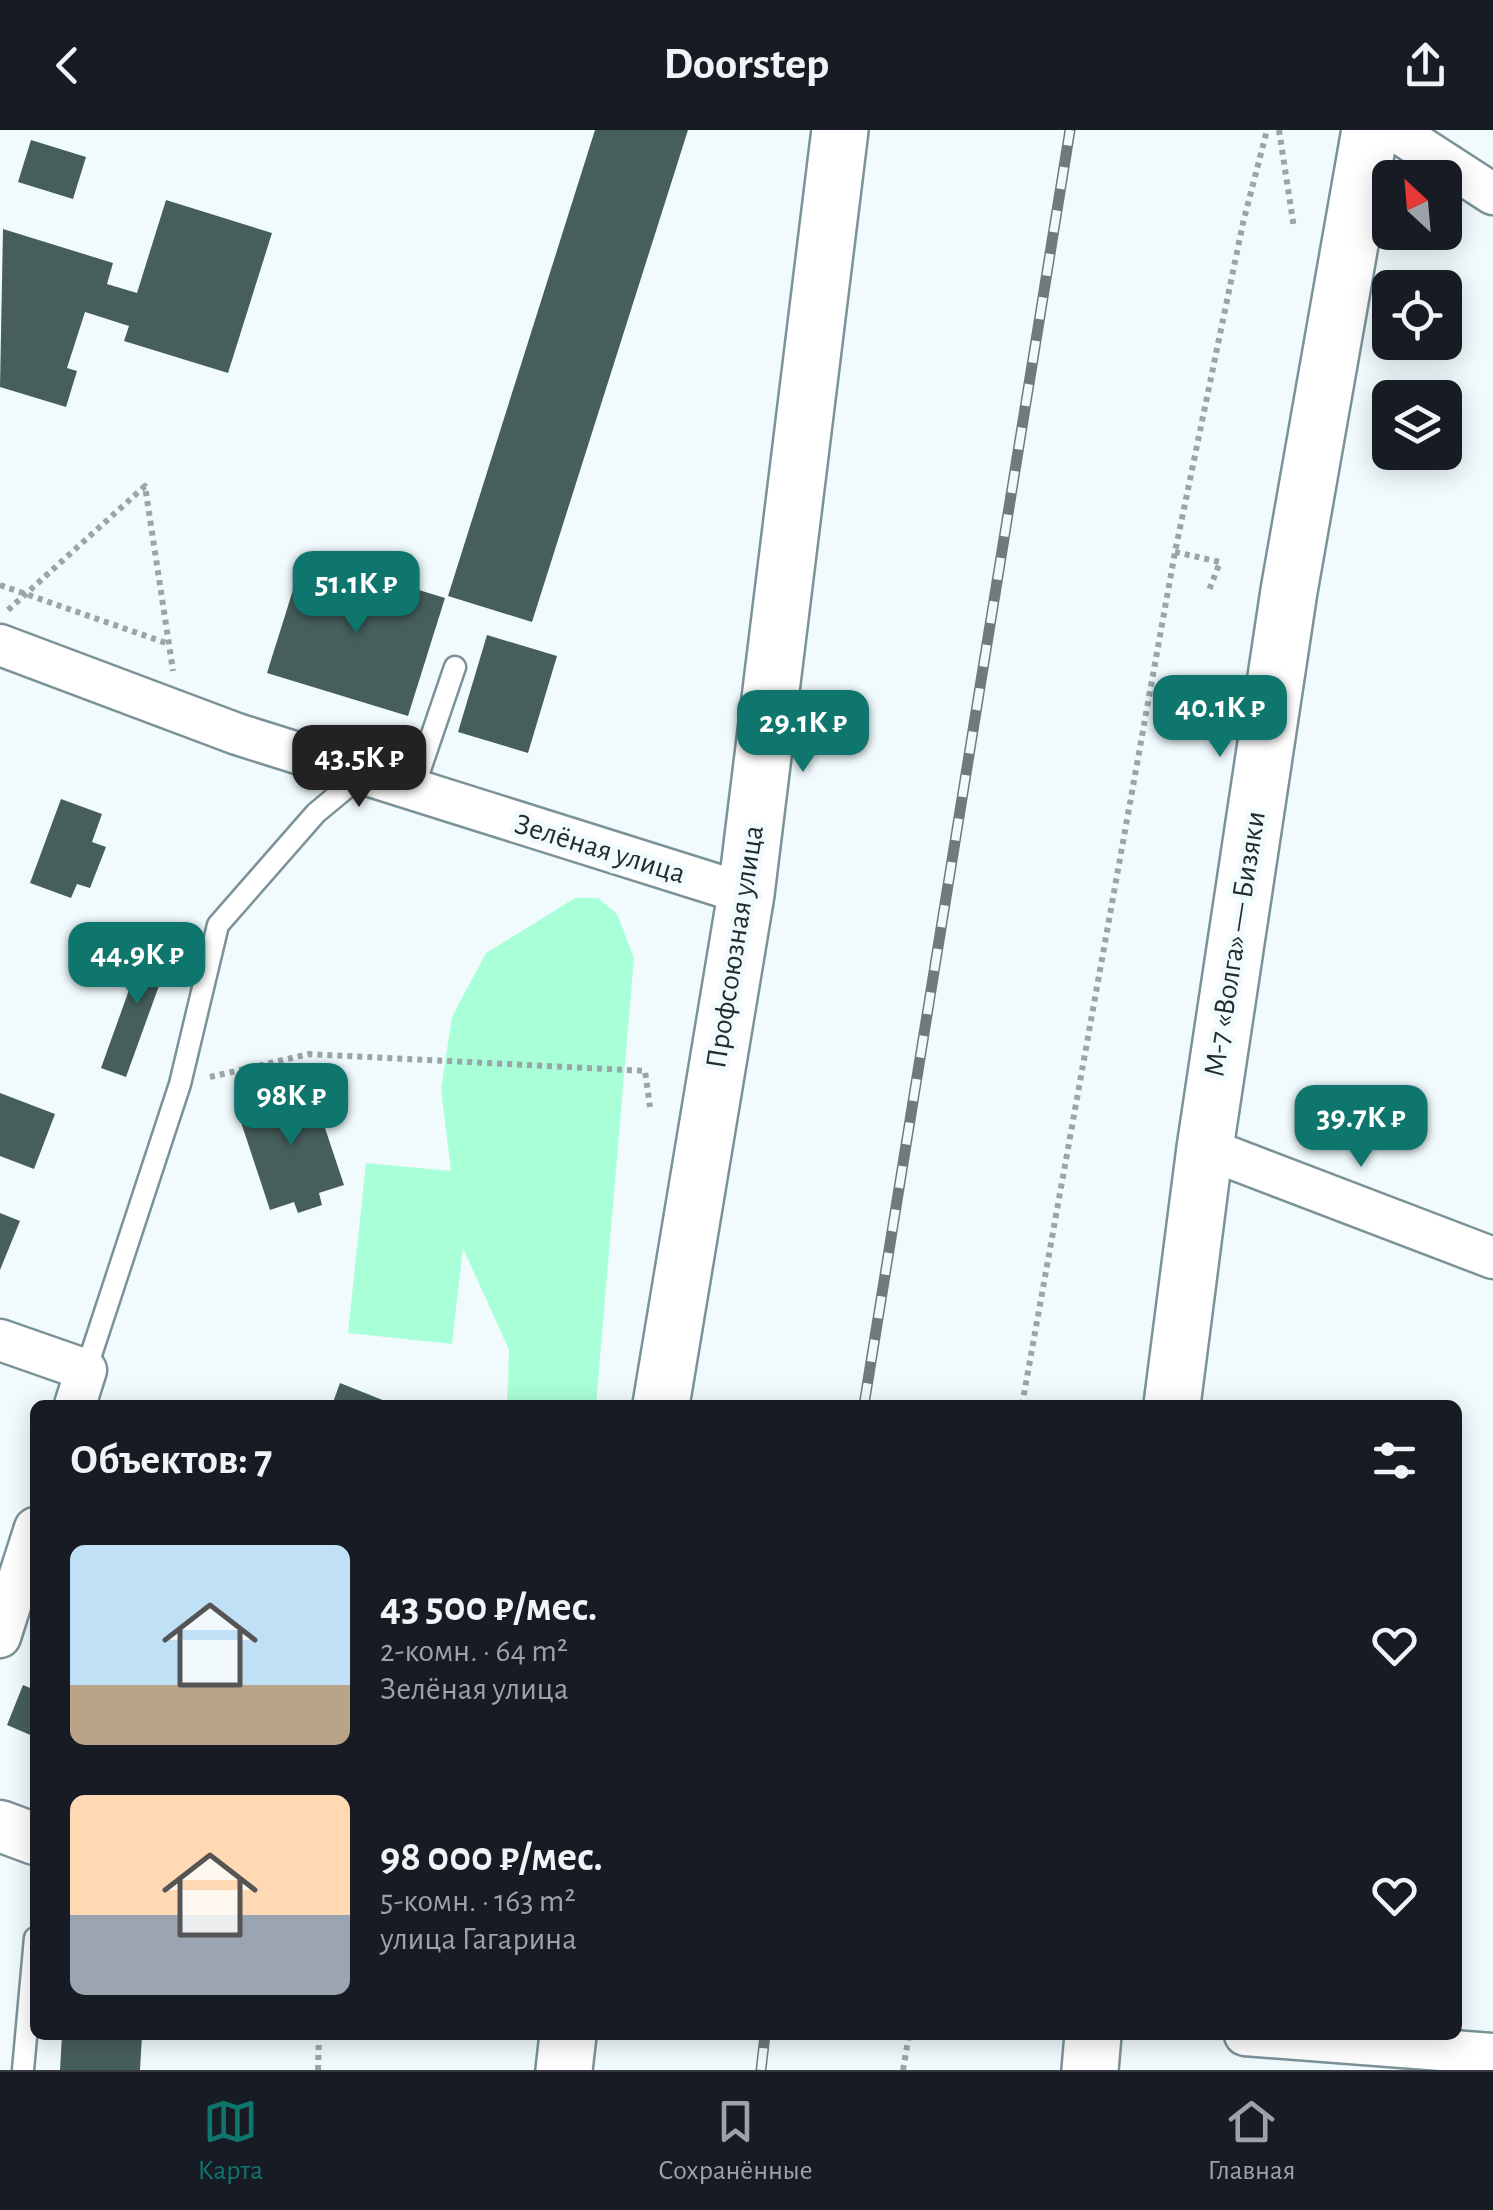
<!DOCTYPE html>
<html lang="ru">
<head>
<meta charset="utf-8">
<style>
	body { margin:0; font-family:"Alegreya Sans",sans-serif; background:#242831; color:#f1f3f6; height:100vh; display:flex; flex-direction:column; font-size:38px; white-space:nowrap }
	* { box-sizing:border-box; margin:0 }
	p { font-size:32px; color:#9ea1a6 }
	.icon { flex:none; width:55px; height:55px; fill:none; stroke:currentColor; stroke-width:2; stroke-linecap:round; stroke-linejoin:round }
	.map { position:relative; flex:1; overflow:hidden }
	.side { position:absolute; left:30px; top:1270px; width:1432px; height:640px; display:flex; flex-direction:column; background:#171b24; border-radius:15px; box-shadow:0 5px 25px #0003 }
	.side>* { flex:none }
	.needle { width:65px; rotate:334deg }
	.tools { position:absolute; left:1372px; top:30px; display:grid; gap:20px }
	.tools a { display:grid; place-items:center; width:90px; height:90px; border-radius:15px; background:#171b24; box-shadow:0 5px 25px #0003; font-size:50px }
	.price { position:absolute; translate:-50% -85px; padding:0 22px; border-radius:20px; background:#0f766e; color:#fff; font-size:32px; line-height:65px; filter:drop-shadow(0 2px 5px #0008) }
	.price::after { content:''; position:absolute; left:50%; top:60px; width:30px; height:22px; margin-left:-15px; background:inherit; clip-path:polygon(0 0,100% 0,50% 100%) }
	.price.active { background:#222; color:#fff }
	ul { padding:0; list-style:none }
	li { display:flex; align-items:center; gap:30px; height:250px; padding:0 40px }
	li span { display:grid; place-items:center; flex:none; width:280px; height:200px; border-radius:15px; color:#555 }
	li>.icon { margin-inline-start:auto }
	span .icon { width:120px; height:120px; fill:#fffc; stroke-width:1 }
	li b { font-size:42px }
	h2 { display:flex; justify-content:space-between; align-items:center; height:120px; padding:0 40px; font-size:42px }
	header { display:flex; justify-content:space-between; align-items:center; height:130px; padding:0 40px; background:#171b24; font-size:45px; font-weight:700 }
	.tab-bar { display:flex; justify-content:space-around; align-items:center; height:140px; border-top:2px solid #363941; background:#171b24; font-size:28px; color:#9ea1a6 }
	.tab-bar a { display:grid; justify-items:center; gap:5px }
	.tab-bar .active { color:#0f766e }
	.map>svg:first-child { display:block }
</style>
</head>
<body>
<header><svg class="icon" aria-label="back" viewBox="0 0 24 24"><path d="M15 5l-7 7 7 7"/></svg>Doorstep<svg class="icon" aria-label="share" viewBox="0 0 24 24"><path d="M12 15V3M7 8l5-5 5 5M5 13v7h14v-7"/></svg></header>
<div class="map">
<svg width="1493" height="1940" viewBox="0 0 1493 1940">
	<rect width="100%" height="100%" fill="#f1fbfe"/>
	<polygon fill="#a9ffd8" points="575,768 598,768 617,784 634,828 596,1275 507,1275 509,1220 463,1118 452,1214 348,1203 366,1033 451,1041 441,959 452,887 486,823"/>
	<g fill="#475f5c">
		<polygon points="595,0 688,0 532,492 448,466"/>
		<polygon points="31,10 86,27 73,69 18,52"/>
		<polygon points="166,70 272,103 228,243 124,211 129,196 85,182 67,238 77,241 66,277 0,257 3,99 113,133 107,154 137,163"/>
		<polygon points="304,425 445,468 408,586 267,543"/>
		<polygon points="487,505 557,526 528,623 458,602"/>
		<polygon points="61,669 102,684 92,712 106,717 90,758 77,754 71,768 30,753"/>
		<polygon points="148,807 173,817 126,947 101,938"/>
		<polygon points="310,953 344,1055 319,1063 322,1075 298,1083 294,1072 270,1080 236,977"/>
		<polygon points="0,963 55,984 34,1039 0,1026"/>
		<polygon points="0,1083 20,1091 0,1140"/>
		<polygon points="340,1253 395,1275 332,1275"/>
		<polygon points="23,1555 35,1560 35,1607 7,1595"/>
		<polygon points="62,1905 142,1905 140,1940 60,1940"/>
	</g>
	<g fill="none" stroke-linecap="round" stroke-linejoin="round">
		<g stroke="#7a9298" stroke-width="25">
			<g id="service">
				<polyline points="413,660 455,537"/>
				<polyline points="86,1240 180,954 218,795 316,683 363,644"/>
				<polyline points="23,1940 35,1808"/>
			</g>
		</g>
		<g stroke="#7a9298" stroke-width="45">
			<g id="minor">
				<polyline points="1394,0 1493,64"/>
				<polyline points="0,515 237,604 746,764"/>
				<polyline points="1205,1018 1493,1128"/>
				<polyline points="0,1210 86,1240 75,1275"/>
				<polyline points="0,1507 35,1398"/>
				<polyline points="1245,1905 1493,1924"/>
			</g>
		</g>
		<g stroke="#7a9298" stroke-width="55">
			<polyline id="tertiary" points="0,1696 35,1709"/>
		</g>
		<g stroke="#7a9298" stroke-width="60">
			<g id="secondary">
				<polyline points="661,1275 746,764 840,0"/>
				<polyline points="1172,1275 1205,1018 1289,461 1370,0"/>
				<polyline points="564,1940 568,1905"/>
				<polyline points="1090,1940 1093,1905"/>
			</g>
		</g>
		<g stroke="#9ba5a8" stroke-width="6" stroke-dasharray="5 5" stroke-linecap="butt">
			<polyline points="1279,0 1294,98"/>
			<polyline points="1175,422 1220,432 1208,463"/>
			<polyline points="0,455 169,514"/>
			<polyline points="8,480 145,356 173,541"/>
			<polyline points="210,947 309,924 645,941 650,977"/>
			<polyline points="1022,1275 1175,422 1243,93 1267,0"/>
			<polyline points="318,1940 319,1905"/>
			<polyline points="903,1940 909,1905"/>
		</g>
		<use href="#service" stroke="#fff" stroke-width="20"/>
		<use href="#minor" stroke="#fff" stroke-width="40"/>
		<use href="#tertiary" stroke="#fff" stroke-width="50"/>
		<use href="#secondary" stroke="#fff" stroke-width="55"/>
		<g stroke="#707a7d" stroke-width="11">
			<g id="rail">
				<polyline points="864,1275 1070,0"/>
				<polyline points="761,1940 765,1905"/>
			</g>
		</g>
		<use href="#rail" stroke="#f1fbfe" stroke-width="8" stroke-dasharray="22" stroke-linecap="butt"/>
	</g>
	<g text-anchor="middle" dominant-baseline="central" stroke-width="10" stroke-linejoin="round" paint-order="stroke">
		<g font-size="30" fill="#232c2f" stroke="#f1fbfe">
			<text transform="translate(600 719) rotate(17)">Зелёная улица</text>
			<text transform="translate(1235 814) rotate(-81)">М-7 «Волга» — Бизяки</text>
			<text transform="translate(735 817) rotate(-81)">Профсоюзная улица</text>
		</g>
	</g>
</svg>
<div class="tools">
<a><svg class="needle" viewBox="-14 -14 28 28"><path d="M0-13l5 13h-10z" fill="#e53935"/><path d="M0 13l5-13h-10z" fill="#9ea1a6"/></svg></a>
<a><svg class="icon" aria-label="locate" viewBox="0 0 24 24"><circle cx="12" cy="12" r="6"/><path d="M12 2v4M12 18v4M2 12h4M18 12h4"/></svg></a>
<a><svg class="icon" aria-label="layers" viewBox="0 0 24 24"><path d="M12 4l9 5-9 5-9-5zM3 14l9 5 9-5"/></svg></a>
</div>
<b class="price" style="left:356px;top:506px">51.1K ₽</b>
<b class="price" style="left:1220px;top:630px">40.1K ₽</b>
<b class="price" style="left:803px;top:645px">29.1K ₽</b>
<b class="price active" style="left:359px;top:680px">43.5K ₽</b>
<b class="price" style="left:137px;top:877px">44.9K ₽</b>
<b class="price" style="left:291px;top:1018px">98K ₽</b>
<b class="price" style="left:1361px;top:1040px">39.7K ₽</b>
<section class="side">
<h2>Объектов: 7<svg class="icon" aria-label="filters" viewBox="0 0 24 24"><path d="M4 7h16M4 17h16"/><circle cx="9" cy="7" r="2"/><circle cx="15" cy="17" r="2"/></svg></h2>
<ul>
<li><span style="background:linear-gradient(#bfe0f5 70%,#b9a48a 0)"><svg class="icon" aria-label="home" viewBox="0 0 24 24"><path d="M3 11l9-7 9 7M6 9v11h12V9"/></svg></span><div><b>43 500 ₽/мес.</b><p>2-комн. · 64 m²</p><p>Зелёная улица</p></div><svg class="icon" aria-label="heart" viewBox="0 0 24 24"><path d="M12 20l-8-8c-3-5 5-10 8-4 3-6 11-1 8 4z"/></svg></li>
<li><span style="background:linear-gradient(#ffd9b3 60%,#9aa5b1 0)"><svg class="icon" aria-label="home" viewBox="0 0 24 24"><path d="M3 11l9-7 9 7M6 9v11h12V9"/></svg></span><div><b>98 000 ₽/мес.</b><p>5-комн. · 163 m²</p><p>улица Гагарина</p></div><svg class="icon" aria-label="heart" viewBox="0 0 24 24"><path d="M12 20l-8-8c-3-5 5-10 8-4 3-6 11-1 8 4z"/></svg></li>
</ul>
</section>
</div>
<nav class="tab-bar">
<a class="active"><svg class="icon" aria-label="map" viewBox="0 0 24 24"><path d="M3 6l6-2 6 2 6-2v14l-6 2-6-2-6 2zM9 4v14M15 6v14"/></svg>Карта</a>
<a><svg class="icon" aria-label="saved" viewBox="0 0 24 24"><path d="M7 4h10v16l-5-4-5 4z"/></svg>Сохранённые</a>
<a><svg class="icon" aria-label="home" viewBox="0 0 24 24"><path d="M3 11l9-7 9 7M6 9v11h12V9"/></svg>Главная</a>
</nav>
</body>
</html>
